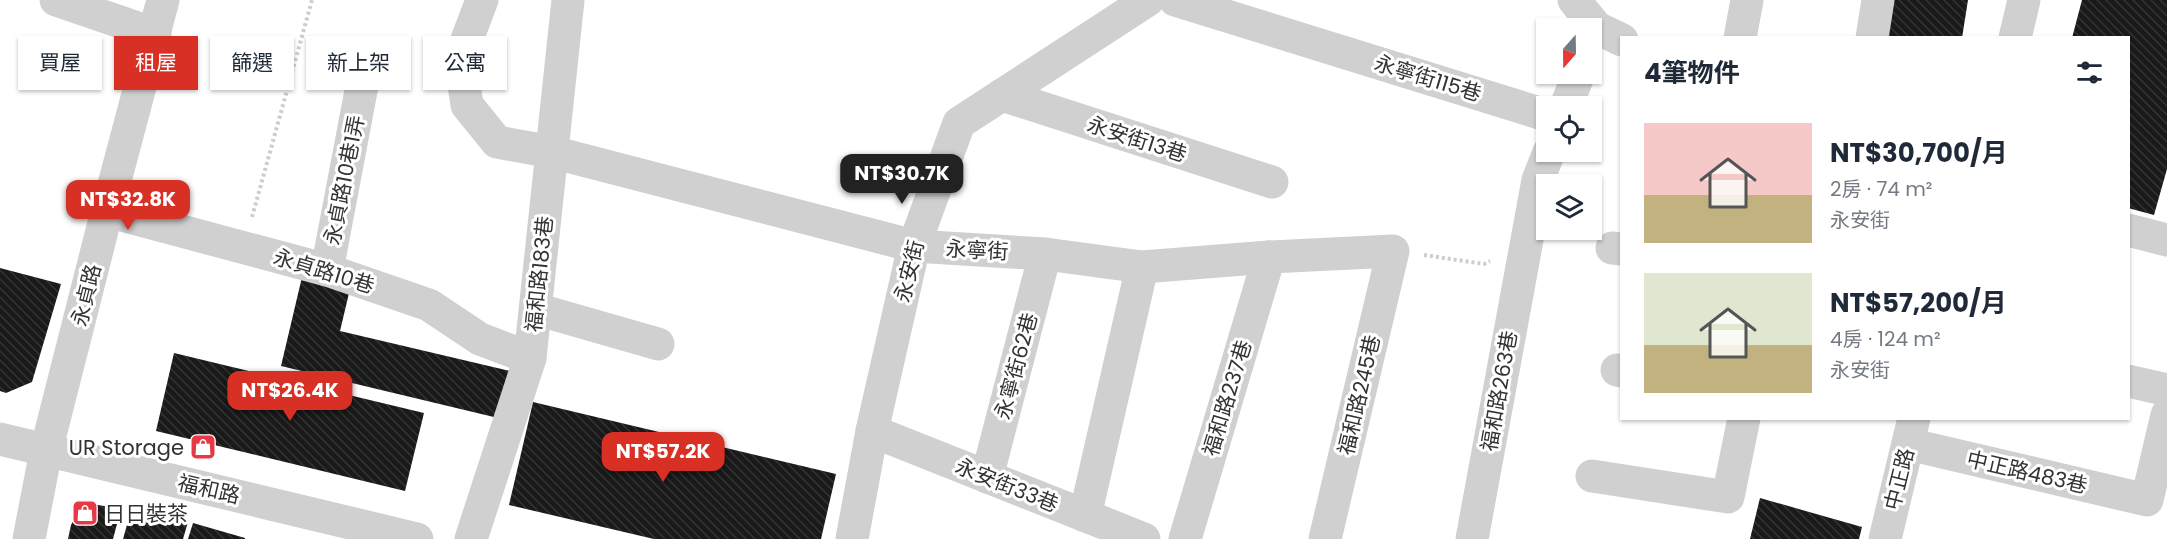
<!DOCTYPE html>
<html lang="zh-TW">
<head>
<meta charset="utf-8">
<style>
	body { margin:0; font-family:Poppins,"Noto Sans TC",sans-serif; background:#f6f6f7; color:#1f2937; height:100vh; display:flex; flex-direction:column; font-size:22px; white-space:nowrap }
	* { box-sizing:border-box; margin:0 }
	p { font-size:20px; color:#747a83 }
	.icon { flex:none; width:33px; height:33px; fill:none; stroke:currentColor; stroke-width:2; stroke-linecap:round; stroke-linejoin:round }
	.map { position:relative; flex:1; overflow:hidden }
	.details { position:absolute; left:1620px; top:36px; width:510px; height:384px; display:flex; flex-direction:column; background:#fff; border-radius:0px; box-shadow:0 2px 4px #0004 }
	.details>* { flex:none }
	.top-card { position:absolute; left:18px; top:36px; width:570px; height:54px; display:flex; gap:12px }
	.needle { width:39px; rotate:200deg }
	.controls { position:absolute; left:1536px; top:18px; display:grid; gap:12px }
	.controls a { display:grid; place-items:center; width:66px; height:66px; border-radius:0px; background:#fff; box-shadow:0 2px 4px #0004; font-size:30px }
	.price { position:absolute; translate:-50% -51px; padding:0 14px; border-radius:12px; background:#d93025; color:#fff; font-size:20px; line-height:39px; filter:drop-shadow(0 2px 3px #0008) }
	.price::after { content:''; position:absolute; left:50%; top:36px; width:18px; height:14px; margin-left:-9px; background:inherit; clip-path:polygon(0 0,100% 0,50% 100%) }
	.price.on { background:#222; color:#fff }
	ul { padding:0; list-style:none }
	li { display:flex; align-items:center; gap:18px; height:150px; padding:0 24px }
	li span { display:grid; place-items:center; flex:none; width:168px; height:120px; border-radius:0px; color:#555 }
	li>.icon { margin-inline-start:auto }
	span .icon { width:72px; height:72px; fill:#fffc; stroke-width:1 }
	li b { font-size:26px }
	h2 { display:flex; justify-content:space-between; align-items:center; height:72px; padding:0 24px; font-size:26px }
	.tag { padding:0 21px; border-radius:0px; background:#fff; box-shadow:0 2px 4px #0004; font-size:21px; line-height:54px }
	.tag.on { background:#d93025; color:#fff }
	.map>svg:first-child { display:block }
</style>
</head>
<body>
<div class="map">
<svg width="2167" height="539" viewBox="0 0 2167 539">
	<defs>
		<pattern id="building-back-hatch" width="6" height="6" patternUnits="userSpaceOnUse" patternTransform="scale(1.5)"><rect width="6" height="6" fill="#1a1a1a"/><path d="M-1 5l2 2M0 0l6 6M5-1l2 2" fill="none" stroke="#333"/></pattern>
	</defs>
	<rect width="100%" height="100%" fill="#fff"/>
	<g fill="url(#building-back-hatch)">
		<polygon points="1891,0 1968,0 1962,38 1885,38"/>
		<polygon points="2082,0 2167,0 2167,169 2154,215 2128,208 2128,38 2072,38"/>
		<polygon points="0,268 61,284 32,382 6,393 0,391"/>
		<polygon points="302,277 350,289 340,331 510,371 498,418 281,366"/>
		<polygon points="174,353 424,413 405,491 156,431"/>
		<polygon points="533,402 836,474 821,539 654,539 509,505"/>
		<polygon points="1760,498 1862,527 1859,539 1750,539"/>
		<polygon points="87,503 121,509 113,539 68,539 71,525 79,510"/>
		<polygon points="132,507 188,522 183,539 123,539"/>
		<polygon points="193,523 245,538 245,539 188,539"/>
	</g>
	<g fill="none" stroke-linecap="round" stroke-linejoin="round">
		<g stroke="#cdcdcd" stroke-width="4" stroke-dasharray="3 3" stroke-linecap="butt">
			<polyline points="252,217 312,0"/>
			<polyline points="1424,255 1484,264 1490,261"/>
		</g>
		<g stroke="#d0d0d0" stroke-width="33">
			<polyline points="56,0 155,34"/>
			<polyline points="482,0 460,58 467,105 497,142 552,152 914,246 1045,254 1142,267 1269,257 1393,251 1325,539"/>
			<polyline points="1175,0 1546,115"/>
			<polyline points="1574,0 1597,28 1622,40"/>
			<polyline points="1740,38 1747,0"/>
			<polyline points="1872,38 1878,0"/>
			<polyline points="2015,38 2024,0"/>
			<polyline points="1002,95 1272,182"/>
			<polyline points="1566,106 1579,74"/>
			<polyline points="107,211 327,270 429,305 480,339 530,358"/>
			<polyline points="2128,230 2167,240"/>
			<polyline points="1612,248 1622,249"/>
			<polyline points="327,270 368,54"/>
			<polyline points="536,309 658,344"/>
			<polyline points="1617,370 1622,371"/>
			<polyline points="2128,381 2167,390"/>
			<polyline points="872,431 1144,539"/>
			<polyline points="0,439 417,539"/>
			<polyline points="1908,444 2147,500 2167,415"/>
			<polyline points="1592,476 1728,497 1744,418"/>
			<polyline points="987,477 1045,254"/>
			<polyline points="1085,516 1142,267"/>
			<polyline points="29,539 46,451 107,211 163,0"/>
			<polyline points="471,539 530,358 568,0"/>
			<polyline points="852,539 872,431 914,246 959,123 1148,0"/>
			<polyline points="1185,539 1269,257"/>
			<polyline points="1472,539 1538,180 1549,152"/>
			<polyline points="1885,539 1914,418"/>
		</g>
	</g>
	<defs>
		<g id="shop-square" transform="scale(1.35)"><rect x="-9" y="-9" width="18" height="18" rx="4" fill="#e63946" stroke="#fff"/><path d="M-5-2.5h2.3a2.7 3.5 0 0 1 5.4 0H5L5.5 6h-11ZM-1.5-2.5h3a1.5 2.3 0 0 0-3 0Z" fill="#fff"/></g>
	</defs>
	<g fill-rule="evenodd">
		<use href="#shop-square" x="203" y="447"/>
		<use href="#shop-square" x="85" y="513"/>
	</g>
	<g text-anchor="middle" dominant-baseline="central" stroke-width="6" stroke-linejoin="round" paint-order="stroke">
		<g font-size="21" fill="#333" stroke="#fff">
			<text transform="translate(1428 78) rotate(17)">永寧街115巷</text>
			<text transform="translate(1137 139) rotate(18)">永安街13巷</text>
			<text transform="translate(344 180) rotate(-79)">永貞路10巷1弄</text>
			<text transform="translate(977 250) rotate(3)">永寧街</text>
			<text transform="translate(324 271) rotate(17)">永貞路10巷</text>
			<text transform="translate(909 271) rotate(-76)">永安街</text>
			<text transform="translate(539 274) rotate(-84)">福和路183巷</text>
			<text transform="translate(86 295) rotate(-76)">永貞路</text>
			<text transform="translate(1016 366) rotate(-75)">永寧街62巷</text>
			<text transform="translate(1499 391) rotate(-80)">福和路263巷</text>
			<text transform="translate(1359 395) rotate(-77)">福和路245巷</text>
			<text transform="translate(1227 398) rotate(-73)">福和路237巷</text>
			<text transform="translate(2027 472) rotate(13)">中正路483巷</text>
			<text transform="translate(1899 479) rotate(-76)">中正路</text>
			<text transform="translate(1007 485) rotate(22)">永安街33巷</text>
			<text transform="translate(209 489) rotate(13)">福和路</text>
		</g>
		<g font-size="21" fill="#333" stroke="#fff" text-anchor="end">
			<text x="184" y="447">UR Storage</text>
			<text x="104" y="513" text-anchor="start">日日裝茶</text>
		</g>
	</g>
</svg>
<div class="controls">
<a><svg class="needle" viewBox="-14 -14 28 28"><path d="M0-13l5 13h-10z" fill="#e53935"/><path d="M0 13l5-13h-10z" fill="#747a83"/></svg></a>
<a><svg class="icon" aria-label="locate" viewBox="0 0 24 24"><circle cx="12" cy="12" r="6"/><path d="M12 2v4M12 18v4M2 12h4M18 12h4"/></svg></a>
<a><svg class="icon" aria-label="layers" viewBox="0 0 24 24"><path d="M12 4l9 5-9 5-9-5zM3 14l9 5 9-5"/></svg></a>
</div>
<b class="price on" style="left:902px;top:205px">NT$30.7K</b>
<b class="price" style="left:128px;top:231px">NT$32.8K</b>
<b class="price" style="left:290px;top:422px">NT$26.4K</b>
<b class="price" style="left:663px;top:483px">NT$57.2K</b>
<div class="top-card">
<a class="tag">買屋</a>
<a class="tag on">租屋</a>
<a class="tag">篩選</a>
<a class="tag">新上架</a>
<a class="tag">公寓</a>
</div>
<section class="details">
<h2>4筆物件<svg class="icon" aria-label="filters" viewBox="0 0 24 24"><path d="M4 7h16M4 17h16"/><circle cx="9" cy="7" r="2"/><circle cx="15" cy="17" r="2"/></svg></h2>
<ul>
<li><span style="background:linear-gradient(#f6c9c9 60%,#c2b280 0)"><svg class="icon" aria-label="home" viewBox="0 0 24 24"><path d="M3 11l9-7 9 7M6 9v11h12V9"/></svg></span><div><b>NT$30,700/月</b><p>2房 · 74 m²</p><p>永安街</p></div></li>
<li><span style="background:linear-gradient(#dfe7d0 60%,#c2b280 0)"><svg class="icon" aria-label="home" viewBox="0 0 24 24"><path d="M3 11l9-7 9 7M6 9v11h12V9"/></svg></span><div><b>NT$57,200/月</b><p>4房 · 124 m²</p><p>永安街</p></div></li>
</ul>
</section>
</div>
</body>
</html>
